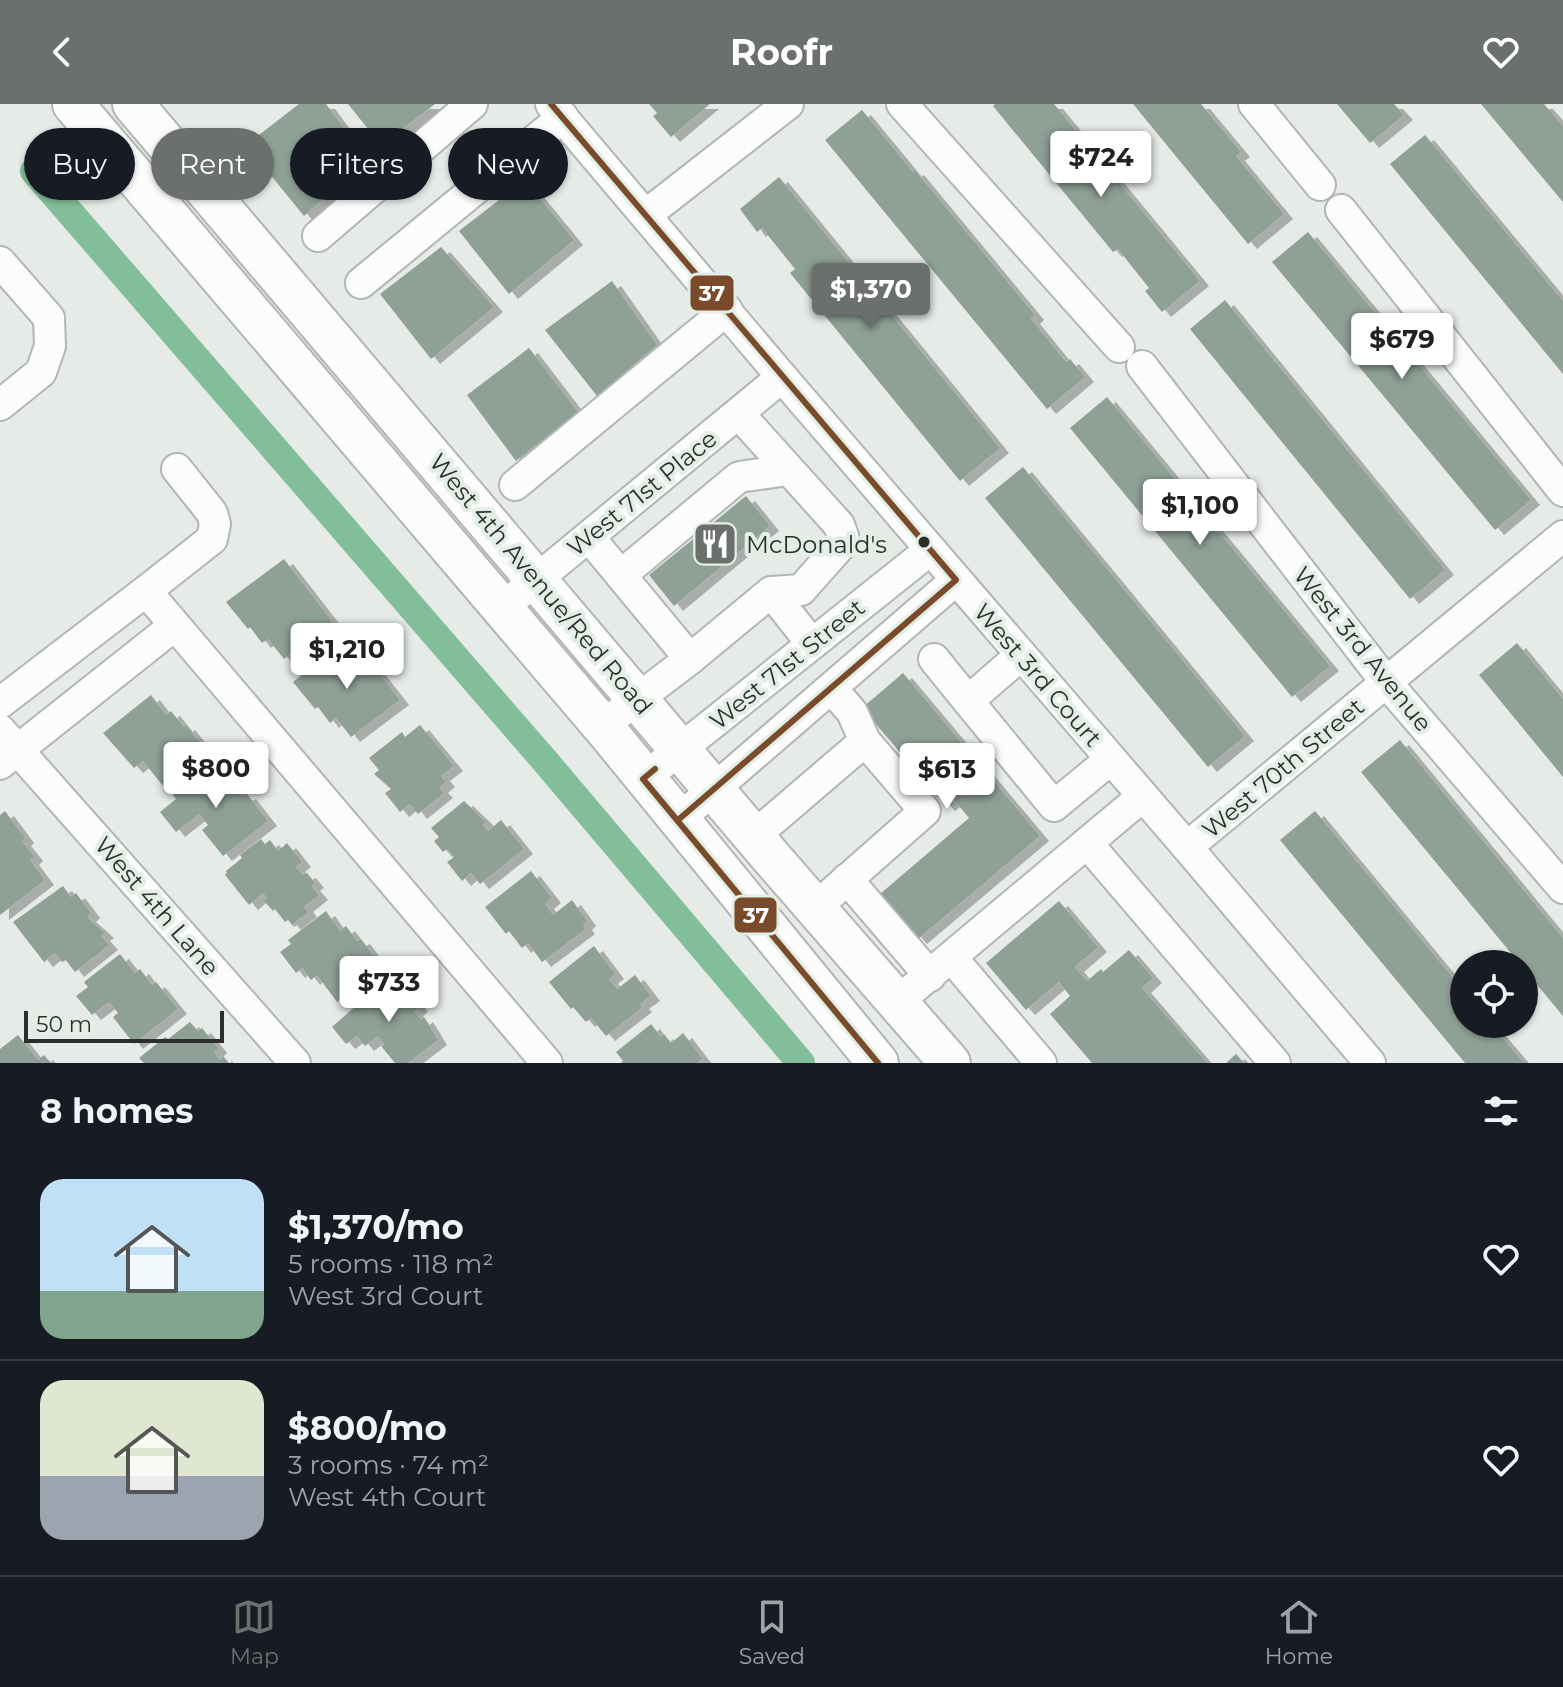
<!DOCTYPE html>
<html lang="en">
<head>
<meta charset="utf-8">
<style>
	body { margin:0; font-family:Montserrat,sans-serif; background:#20242c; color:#f1f3f6; height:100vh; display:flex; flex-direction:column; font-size:30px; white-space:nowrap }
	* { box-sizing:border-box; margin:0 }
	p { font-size:26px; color:#9ea1a6 }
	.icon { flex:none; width:44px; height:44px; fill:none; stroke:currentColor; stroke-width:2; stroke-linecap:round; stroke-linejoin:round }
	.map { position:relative; height:959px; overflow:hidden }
	.panel { display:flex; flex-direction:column; background:#171b24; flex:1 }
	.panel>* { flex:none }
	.top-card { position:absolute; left:24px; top:24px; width:800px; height:72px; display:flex; gap:16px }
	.fabs { position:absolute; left:1450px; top:846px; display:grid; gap:16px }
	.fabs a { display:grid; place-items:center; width:88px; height:88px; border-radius:50%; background:#171b24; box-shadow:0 2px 6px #0004; font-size:40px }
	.scale { position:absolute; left:24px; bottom:20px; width:200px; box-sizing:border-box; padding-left:8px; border:4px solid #2a2e2c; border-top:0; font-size:22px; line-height:28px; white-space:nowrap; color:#2a2e2c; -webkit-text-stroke:6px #e3eee6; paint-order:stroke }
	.price { position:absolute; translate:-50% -68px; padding:0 18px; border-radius:8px; background:#fff; color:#222; font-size:26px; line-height:52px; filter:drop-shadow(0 2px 4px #0008) }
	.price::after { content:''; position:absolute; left:50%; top:48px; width:24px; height:18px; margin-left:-12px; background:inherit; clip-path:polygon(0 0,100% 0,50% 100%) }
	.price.selected { background:#6c706d; color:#fff }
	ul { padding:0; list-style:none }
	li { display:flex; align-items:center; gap:24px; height:200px; padding:0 40px }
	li+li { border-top:2px solid #363941 }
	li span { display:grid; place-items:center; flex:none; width:224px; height:160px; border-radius:24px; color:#555 }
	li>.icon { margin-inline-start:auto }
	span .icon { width:96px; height:96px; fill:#fffc; stroke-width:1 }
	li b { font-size:34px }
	h2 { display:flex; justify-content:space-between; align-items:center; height:96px; padding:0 40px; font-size:34px }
	.tag { padding:0 28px; border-radius:36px; background:#171b24; box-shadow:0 2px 6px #0004; font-size:28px; line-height:72px }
	.tag.selected { background:#6c706d; color:#fff }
	header { display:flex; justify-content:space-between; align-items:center; height:104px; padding:0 40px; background:#6c706d; color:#fff; font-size:36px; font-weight:700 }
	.tabs { display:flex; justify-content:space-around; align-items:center; height:112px; border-top:2px solid #363941; background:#171b24; font-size:22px; color:#9ea1a6 }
	.tabs a { display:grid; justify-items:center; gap:4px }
	.tabs .selected { color:#6c706d }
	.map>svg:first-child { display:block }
</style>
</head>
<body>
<header><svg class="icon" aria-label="back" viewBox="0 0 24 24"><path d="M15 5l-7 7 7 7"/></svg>Roofr<svg class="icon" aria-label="heart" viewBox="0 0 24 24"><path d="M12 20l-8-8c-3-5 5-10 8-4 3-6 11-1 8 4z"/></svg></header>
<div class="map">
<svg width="1563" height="959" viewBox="0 0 1563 959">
	<defs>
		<filter id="shadow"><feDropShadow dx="9" dy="5" stdDeviation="0" flood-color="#0004"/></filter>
	</defs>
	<rect width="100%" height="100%" fill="#e6ebe7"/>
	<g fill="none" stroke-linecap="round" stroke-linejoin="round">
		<polyline stroke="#83be9b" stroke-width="28" points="34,67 545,657 801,959"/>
	</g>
	<g fill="#8fa197" filter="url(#shadow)">
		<polygon points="299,0 326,0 368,56 304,112 246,41"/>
		<polygon points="348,0 435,0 381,41"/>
		<polygon points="649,0 710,0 671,33 653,12 657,9"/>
		<polygon points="995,0 1054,0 1200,177 1162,208 1145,187 1149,184 1118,145 1113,148 993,2"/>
		<polygon points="1133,0 1201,0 1241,48 1236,52 1284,110 1248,140"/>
		<polygon points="1337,0 1394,0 1404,11 1370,39"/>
		<polygon points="1481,0 1544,0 1563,22 1563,98"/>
		<polygon points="862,6 913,68 915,66 1035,211 1031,215 1066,258 1070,255 1085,273 1047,305 825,36"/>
		<polygon points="1425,31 1563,197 1563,270 1390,60"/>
		<polygon points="779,73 1000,344 960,377 790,169 795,165 762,124 757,128 740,105"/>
		<polygon points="525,76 574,136 509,190 459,127"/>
		<polygon points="1308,128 1531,396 1495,426 1272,158"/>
		<polygon points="441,143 494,203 431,255 380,190"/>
		<polygon points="612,177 657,241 597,292 545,226"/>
		<polygon points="1225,196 1445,466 1410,495 1190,225"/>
		<polygon points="529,244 578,308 516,357 467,291"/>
		<polygon points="1107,293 1330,562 1292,593 1070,324"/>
		<polygon points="1023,363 1245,632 1208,663 985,394"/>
		<polygon points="746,392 770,422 674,502 649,471"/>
		<polygon points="284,455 332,517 284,555 268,535 262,539 250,523 248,525 226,498"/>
		<polygon points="1517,539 1563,595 1563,673 1479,571"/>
		<polygon points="339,542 357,564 368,555 400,596 351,633 336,614 330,619 318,603 315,605 293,578"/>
		<polygon points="903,569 1040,732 918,835 880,790 969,714 954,696 946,702 862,604"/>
		<polygon points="151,591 166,611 171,607 184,623 186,621 208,648 163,682 143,657 134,664 103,629"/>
		<polygon points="420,621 454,662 441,672 446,678 439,684 444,689 418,710 410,700 400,708 385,689 391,685 374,670 379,666 369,654 402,628 405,633"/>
		<polygon points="1400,636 1563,834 1563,912 1524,865 1524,860 1520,860 1361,668"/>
		<polygon points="211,661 226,681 231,676 243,692 247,690 268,717 223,752 202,726 208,721 199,710 176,728 160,708 176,695 173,691"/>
		<polygon points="464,697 486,718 483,721 488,727 501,716 524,745 480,780 471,769 462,777 447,758 454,753 447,745 443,748 434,737 439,733 431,724"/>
		<polygon points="5,707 25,734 22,737 34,752 30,756 45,776 0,811 0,711"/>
		<polygon points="1315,707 1464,887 1464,920 1491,920 1524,959 1465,959 1280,736"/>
		<polygon points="261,735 265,740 270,736 278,747 287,739 302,758 296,763 303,771 307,769 315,779 311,782 319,791 304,803 308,808 292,821 288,816 285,818 275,805 273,807 264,797 267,794 263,789 249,801 225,771 227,769 226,767 242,754 240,751"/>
		<polygon points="531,767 552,794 545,800 553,811 572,796 587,817 583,821 586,825 542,858 528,839 522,844 509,827 506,830 485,803"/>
		<polygon points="63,782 71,793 76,789 91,809 87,813 105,829 101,832 109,841 75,868 66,856 62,858 55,849 44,858 13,818"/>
		<polygon points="1059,797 1098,843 1075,863 1087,877 1101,865 1103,868 1129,846 1153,874 1142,884 1207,959 1092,959 1050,910 1070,892 1059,878 1026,906 986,859"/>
		<polygon points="326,807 340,827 346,822 357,837 361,835 382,863 337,898 317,871 311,876 302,864 296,869 280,848 291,840 288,836"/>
		<polygon points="594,842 615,870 609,875 617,885 635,871 651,892 640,900 643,903 606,932 591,914 586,918 573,903 571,905 549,878"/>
		<polygon points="120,850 135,869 140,865 152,881 156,878 178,905 134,940 113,913 118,909 109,898 92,911 76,892 88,883 84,878"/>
		<polygon points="390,878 399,888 404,884 419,903 414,907 421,916 424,913 438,936 408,959 395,959 381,942 384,940 378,932 365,942 357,932 346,940 332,923 367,892 368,894"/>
		<polygon points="190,918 198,927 202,924 218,944 214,948 220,956 223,952 229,959 144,959 139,954 165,933 168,935"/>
		<polygon points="651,920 661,933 664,930 671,939 683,929 703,955 697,959 621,959 623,957 616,948"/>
		<polygon points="18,931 38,956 44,951 51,959 0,959 0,945"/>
		<polygon points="1236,950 1244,959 1226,959"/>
	</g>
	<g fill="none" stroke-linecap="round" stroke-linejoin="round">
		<g stroke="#b1b6b2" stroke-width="34">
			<g id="minor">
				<polyline points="551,0 782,273 1187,743 1370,959"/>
				<polyline points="902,0 1119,243"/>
				<polyline points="1254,0 1320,81"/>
				<polyline points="1341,106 1563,387"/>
				<polyline points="647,110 788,0"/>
				<polyline points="318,132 472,0"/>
				<polyline points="0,158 49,214 50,242 41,268 0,301"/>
				<polyline points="361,179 563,13"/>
				<polyline points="1142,262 1386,578 1563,784"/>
				<polyline points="177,365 212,409 215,420 212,435 146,487 547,959"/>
				<polyline points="515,381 727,206"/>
				<polyline points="589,433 690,555"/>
				<polyline points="621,471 739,373 788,366"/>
				<polyline points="771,488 812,540"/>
				<polyline points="502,504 782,273"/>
				<polyline points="934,555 968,597 1021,551"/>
				<polyline points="968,597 1054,702 1111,655"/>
				<polyline points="0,599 146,487"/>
				<polyline points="602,622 690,555 771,488 801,486 841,441 843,432 839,421 739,310"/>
				<polyline points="0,626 295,959"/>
				<polyline points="0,660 174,522"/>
				<polyline points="643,675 930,446"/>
				<polyline points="678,716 956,476"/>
				<polyline points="754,732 865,637"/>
				<polyline points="1087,739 1275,959"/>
				<polyline points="1187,743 1563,432"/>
				<polyline points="847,775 930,872"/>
				<polyline points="816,803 925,707 865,637 852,608 832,585"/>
				<polyline points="952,854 1041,959"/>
				<polyline points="897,898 1143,692"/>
			</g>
		</g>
		<g stroke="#b1b6b2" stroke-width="44">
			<g id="major">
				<polyline points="73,0 610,631 878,959"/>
				<polyline points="133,0 770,752 950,959"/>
			</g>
		</g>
		<use href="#minor" stroke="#fbfcfb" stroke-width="30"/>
		<use href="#major" stroke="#fbfcfb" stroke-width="40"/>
		<g stroke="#e3eee6" stroke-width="12">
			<g id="bus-1">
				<polyline points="551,0 956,476 678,716"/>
				<polyline points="655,665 643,675 878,959"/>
			</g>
		</g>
		<use href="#bus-1" stroke="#7a4b2a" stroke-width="6"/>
	</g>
	<defs>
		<g id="restaurant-square" transform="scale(2.3)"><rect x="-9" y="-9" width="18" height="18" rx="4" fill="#6c706d" stroke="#e3eee6"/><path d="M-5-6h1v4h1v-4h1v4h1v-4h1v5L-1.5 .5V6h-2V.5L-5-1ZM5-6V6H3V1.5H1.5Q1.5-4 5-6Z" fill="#fff"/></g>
	</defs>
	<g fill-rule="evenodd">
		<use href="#restaurant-square" x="715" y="440"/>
	</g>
	<circle fill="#2a2e2c" stroke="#e3eee6" stroke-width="3" cx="924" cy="438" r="7"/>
	<g text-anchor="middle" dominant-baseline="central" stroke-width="8" stroke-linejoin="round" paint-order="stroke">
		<g font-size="24" fill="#2a2e2c" stroke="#e3eee6">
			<text transform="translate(642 389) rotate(-39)">West 71st Place</text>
			<text transform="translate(541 480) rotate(50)">West 4th Avenue/Red Road</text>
			<text transform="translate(1363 545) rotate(51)">West 3rd Avenue</text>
			<text transform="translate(787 560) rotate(-39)">West 71st Street</text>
			<text transform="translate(1038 571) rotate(49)">West 3rd Court</text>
			<text transform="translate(1283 664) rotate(-40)">West 70th Street</text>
			<text transform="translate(157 802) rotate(49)">West 4th Lane</text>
		</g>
		<g font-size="24" fill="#2a2e2c" stroke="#e3eee6" text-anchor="start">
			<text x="746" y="440">McDonald's</text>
		</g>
	</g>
	<g stroke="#e3eee6" stroke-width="3">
		<rect x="689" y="170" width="46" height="38" rx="8" fill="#7a4b2a"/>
		<rect x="733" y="792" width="45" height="38" rx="8" fill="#7a4b2a"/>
	</g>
	<g font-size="22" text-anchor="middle" font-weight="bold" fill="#fff">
		<text x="712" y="197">37</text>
		<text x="756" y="819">37</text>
	</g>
</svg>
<div class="fabs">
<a><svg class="icon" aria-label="locate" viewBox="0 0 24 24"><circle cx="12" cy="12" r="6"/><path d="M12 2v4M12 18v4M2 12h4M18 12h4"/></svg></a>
</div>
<div class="scale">50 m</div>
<b class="price" style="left:1101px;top:95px">$724</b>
<b class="price selected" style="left:871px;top:227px">$1,370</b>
<b class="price" style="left:1402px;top:277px">$679</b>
<b class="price" style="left:1200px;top:443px">$1,100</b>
<b class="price" style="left:347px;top:587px">$1,210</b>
<b class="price" style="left:216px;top:706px">$800</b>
<b class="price" style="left:947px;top:707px">$613</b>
<b class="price" style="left:389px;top:920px">$733</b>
<div class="top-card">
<a class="tag">Buy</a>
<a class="tag selected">Rent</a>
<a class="tag">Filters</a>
<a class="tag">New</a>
</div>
</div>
<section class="panel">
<h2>8 homes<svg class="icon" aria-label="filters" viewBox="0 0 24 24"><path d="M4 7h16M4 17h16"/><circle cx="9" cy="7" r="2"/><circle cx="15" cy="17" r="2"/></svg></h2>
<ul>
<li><span style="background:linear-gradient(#bfe0f5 70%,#7fa58c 0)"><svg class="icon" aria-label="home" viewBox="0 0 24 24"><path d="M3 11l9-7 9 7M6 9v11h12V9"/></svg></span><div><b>$1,370/mo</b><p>5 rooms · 118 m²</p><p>West 3rd Court</p></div><svg class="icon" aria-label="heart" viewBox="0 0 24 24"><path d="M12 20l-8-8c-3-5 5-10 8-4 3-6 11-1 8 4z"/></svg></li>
<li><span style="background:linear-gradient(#dfe7d0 60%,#9aa5b1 0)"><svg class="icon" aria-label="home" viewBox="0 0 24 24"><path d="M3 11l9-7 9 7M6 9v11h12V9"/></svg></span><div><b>$800/mo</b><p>3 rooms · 74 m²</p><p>West 4th Court</p></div><svg class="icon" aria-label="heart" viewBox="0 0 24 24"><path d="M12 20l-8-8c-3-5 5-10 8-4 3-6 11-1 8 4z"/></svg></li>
</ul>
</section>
<nav class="tabs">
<a class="selected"><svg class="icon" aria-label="map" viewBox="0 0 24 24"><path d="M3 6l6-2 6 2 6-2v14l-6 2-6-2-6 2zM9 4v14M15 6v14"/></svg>Map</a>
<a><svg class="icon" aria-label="saved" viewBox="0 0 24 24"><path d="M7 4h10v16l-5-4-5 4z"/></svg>Saved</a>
<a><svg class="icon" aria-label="home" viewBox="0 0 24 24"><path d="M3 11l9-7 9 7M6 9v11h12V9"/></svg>Home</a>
</nav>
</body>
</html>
